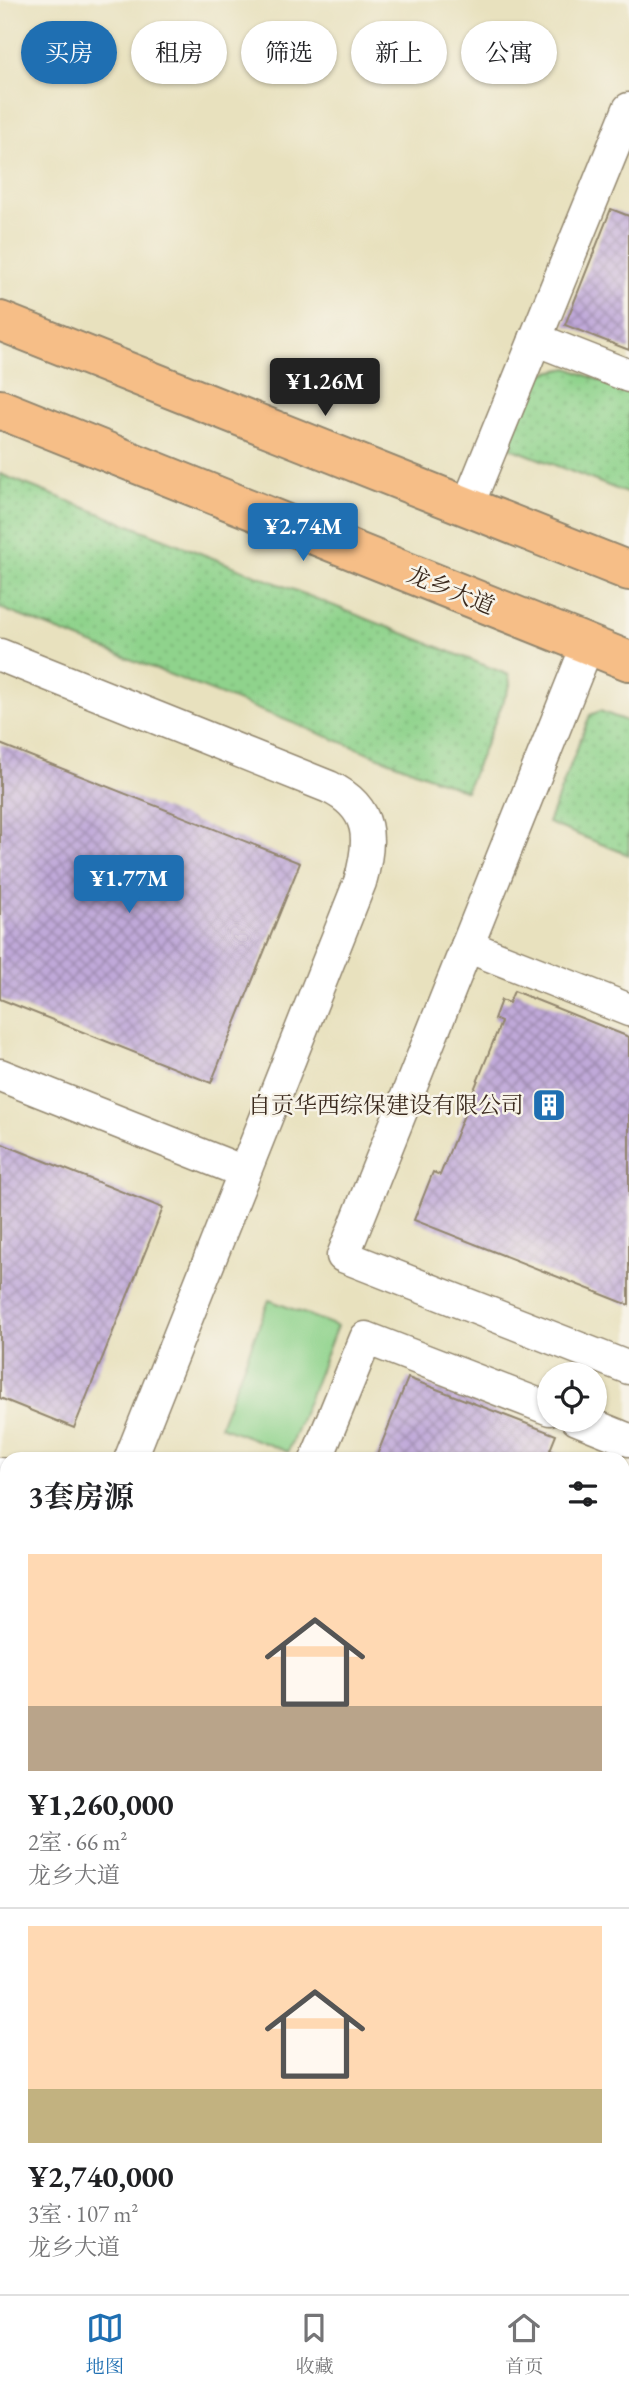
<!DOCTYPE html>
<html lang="zh">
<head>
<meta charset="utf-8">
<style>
	body { margin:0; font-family:"EB Garamond","Noto Serif SC",serif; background:#f2f2f2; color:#202124; height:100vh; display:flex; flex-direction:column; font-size:26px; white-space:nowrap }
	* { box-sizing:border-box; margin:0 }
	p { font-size:23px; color:#757577 }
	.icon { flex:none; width:38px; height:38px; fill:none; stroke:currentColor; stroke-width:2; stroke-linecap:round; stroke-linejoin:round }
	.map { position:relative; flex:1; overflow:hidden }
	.panel { position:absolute; left:0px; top:1452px; width:630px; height:842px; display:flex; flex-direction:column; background:#fff; border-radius:21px 21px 0 0; box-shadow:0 2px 5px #0004 }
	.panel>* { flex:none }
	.banner { position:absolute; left:21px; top:21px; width:588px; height:63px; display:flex; gap:14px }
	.fabs { position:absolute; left:537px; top:1362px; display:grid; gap:14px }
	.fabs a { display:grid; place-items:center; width:70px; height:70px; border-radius:50%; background:#fff; box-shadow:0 2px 5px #0004; font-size:35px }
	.price { position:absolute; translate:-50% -60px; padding:0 16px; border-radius:7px; background:#1f6fb2; color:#fff; font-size:23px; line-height:46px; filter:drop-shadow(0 2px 4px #0008) }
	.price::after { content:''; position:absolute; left:50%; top:42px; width:21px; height:16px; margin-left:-10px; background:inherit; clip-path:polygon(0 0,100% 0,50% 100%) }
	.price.current { background:#222; color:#fff }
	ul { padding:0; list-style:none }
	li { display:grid; align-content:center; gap:14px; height:371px; padding:0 28px }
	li+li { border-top:2px solid #e0e0e0 }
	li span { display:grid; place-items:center; height:217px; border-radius:0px; color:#555 }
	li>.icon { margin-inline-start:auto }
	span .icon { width:126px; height:126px; fill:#fffc; stroke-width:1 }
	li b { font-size:30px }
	h2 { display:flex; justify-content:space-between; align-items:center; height:84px; padding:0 28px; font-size:30px }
	.pill { padding:0 24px; border-radius:32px; background:#fff; box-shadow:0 2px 5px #0004; font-size:24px; line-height:63px }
	.pill.current { background:#1f6fb2; color:#fff }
	.menu { display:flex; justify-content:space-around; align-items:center; height:98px; border-top:2px solid #e0e0e0; background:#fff; font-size:19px; color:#757577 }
	.menu a { display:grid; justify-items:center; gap:4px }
	.menu .current { color:#1f6fb2 }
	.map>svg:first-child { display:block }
</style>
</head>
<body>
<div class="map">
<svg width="629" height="2294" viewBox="0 0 629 2294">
	<defs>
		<pattern id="grass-dots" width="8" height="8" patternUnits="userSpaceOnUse" patternTransform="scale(1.75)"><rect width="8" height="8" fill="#8fd38c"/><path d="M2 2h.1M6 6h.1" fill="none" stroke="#7cb578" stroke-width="1.8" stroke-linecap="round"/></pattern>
		<pattern id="building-cross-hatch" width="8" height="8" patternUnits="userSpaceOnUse" patternTransform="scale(1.75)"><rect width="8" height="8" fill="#c0a9d9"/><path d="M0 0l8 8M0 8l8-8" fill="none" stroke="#9d8aaf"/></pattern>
	</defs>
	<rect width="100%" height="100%" fill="#f7f3e8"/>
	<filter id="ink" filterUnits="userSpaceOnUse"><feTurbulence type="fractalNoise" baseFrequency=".0143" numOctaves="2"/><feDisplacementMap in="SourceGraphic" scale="14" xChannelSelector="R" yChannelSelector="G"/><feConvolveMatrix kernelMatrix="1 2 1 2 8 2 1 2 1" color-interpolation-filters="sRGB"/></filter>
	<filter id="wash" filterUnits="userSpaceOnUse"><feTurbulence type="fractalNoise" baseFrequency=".00686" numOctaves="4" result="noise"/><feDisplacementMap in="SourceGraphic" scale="28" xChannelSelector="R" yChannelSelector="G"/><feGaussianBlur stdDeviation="1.57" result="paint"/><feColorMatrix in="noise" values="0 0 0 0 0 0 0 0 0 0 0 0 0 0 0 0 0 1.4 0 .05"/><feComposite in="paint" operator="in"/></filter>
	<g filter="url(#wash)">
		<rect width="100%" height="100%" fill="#e8e1be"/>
		<g fill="url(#grass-dots)" stroke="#657e55" stroke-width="2">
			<polygon points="568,368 629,392 629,494 511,448 510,431 529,383 544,373"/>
			<polygon points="0,474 509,675 510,685 466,791 0,608"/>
			<polygon points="600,711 629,722 629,855 548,823 590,715"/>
		</g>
		<polygon fill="#8fd38c" stroke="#657e55" stroke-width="2" points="269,1300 337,1326 288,1452 220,1426"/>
		<g id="blocks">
			<g fill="url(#building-cross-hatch)">
				<polygon points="611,209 629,216 629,350 565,325"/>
				<polygon points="0,744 300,863 211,1083 0,999"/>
				<polygon points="514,991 629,1037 629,1305 414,1220 433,1172 440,1175 501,1022 494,1019 501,1000 509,1003"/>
				<polygon points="0,1143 163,1208 74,1428 0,1398"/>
				<polygon points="408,1378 556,1435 550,1450 573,1460 375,1460"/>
				<polygon points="623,1479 629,1481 629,1594 623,1592"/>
				<polygon points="0,1546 7,1549 7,1586 0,1604"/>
				<polygon points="623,1879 629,1881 629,2294 303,2294 286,2287 623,2287"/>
				<polygon points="90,2287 219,2287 216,2294 87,2294"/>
			</g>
		</g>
	</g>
	<g filter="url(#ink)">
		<use href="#blocks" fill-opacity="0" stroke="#92866e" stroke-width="2"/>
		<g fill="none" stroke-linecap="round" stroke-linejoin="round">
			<g stroke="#92866e" stroke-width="35">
				<g id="minor">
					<polyline points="535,339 629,376"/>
					<polyline points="467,507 629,109"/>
					<polyline points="588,644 343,1256 629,1368"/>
					<path d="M0,655l329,132c44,21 43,53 31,95l-230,578"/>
					<polyline points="467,946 629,1010"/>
					<polyline points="0,1075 244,1172"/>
					<polyline points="577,1419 629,1440"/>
					<polyline points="316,1460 366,1338 550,1409"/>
					<polyline points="0,1474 7,1477"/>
					<polyline points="623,1723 629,1725"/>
					<polyline points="0,1785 7,1767"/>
					<polyline points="0,2040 7,2022"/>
				</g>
			</g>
			<g stroke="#92866e" stroke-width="42">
				<g id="major">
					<polyline points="0,321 629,571"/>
					<polyline points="0,409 629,661"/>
				</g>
			</g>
			<use href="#minor" stroke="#fff" stroke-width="32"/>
			<use href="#major" stroke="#f6be87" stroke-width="38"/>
		</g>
	</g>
	<defs>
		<g id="building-square" transform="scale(1.75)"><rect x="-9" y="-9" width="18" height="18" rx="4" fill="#1f6fb2" stroke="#f7f3e8"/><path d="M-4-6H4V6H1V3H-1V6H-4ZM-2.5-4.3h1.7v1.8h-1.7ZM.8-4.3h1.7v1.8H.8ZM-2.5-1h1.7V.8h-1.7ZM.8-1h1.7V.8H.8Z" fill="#fff"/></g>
	</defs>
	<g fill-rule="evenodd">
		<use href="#building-square" x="549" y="1105"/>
	</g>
	<g text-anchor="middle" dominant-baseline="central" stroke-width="5" stroke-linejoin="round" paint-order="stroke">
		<g font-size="23" fill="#3b2a1e" stroke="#f7f3e8">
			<text transform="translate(451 590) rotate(22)">龙乡大道</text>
		</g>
		<g font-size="23" fill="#3b2a1e" stroke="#f7f3e8" text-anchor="end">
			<text x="524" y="1105">自贡华西综保建设有限公司</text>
		</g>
	</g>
</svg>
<div class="fabs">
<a><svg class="icon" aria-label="locate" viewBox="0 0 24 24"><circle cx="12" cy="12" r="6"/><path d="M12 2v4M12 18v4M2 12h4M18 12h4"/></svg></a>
</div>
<b class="price current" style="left:325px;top:418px">¥1.26M</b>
<b class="price" style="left:303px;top:563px">¥2.74M</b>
<b class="price" style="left:129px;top:915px">¥1.77M</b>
<div class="banner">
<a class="pill current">买房</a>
<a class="pill">租房</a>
<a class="pill">筛选</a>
<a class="pill">新上</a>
<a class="pill">公寓</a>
</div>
<section class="panel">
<h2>3套房源<svg class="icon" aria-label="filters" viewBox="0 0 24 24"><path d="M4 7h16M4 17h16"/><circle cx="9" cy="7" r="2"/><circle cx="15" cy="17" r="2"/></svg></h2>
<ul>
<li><span style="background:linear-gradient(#ffd9b3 70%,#b9a48a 0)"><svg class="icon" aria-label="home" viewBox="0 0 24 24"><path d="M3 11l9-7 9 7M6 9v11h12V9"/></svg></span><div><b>¥1,260,000</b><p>2室 · 66 m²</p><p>龙乡大道</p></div></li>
<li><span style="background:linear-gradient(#ffd9b3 75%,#c2b280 0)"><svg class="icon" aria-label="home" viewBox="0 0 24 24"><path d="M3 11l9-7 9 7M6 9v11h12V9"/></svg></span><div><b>¥2,740,000</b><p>3室 · 107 m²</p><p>龙乡大道</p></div></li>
</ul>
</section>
</div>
<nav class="menu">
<a class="current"><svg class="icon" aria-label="map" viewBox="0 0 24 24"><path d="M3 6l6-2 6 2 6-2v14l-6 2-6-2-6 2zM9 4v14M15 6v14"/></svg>地图</a>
<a><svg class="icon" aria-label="saved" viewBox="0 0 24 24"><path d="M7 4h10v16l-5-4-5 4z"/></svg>收藏</a>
<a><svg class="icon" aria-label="home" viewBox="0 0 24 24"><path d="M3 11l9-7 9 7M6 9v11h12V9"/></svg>首页</a>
</nav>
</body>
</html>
